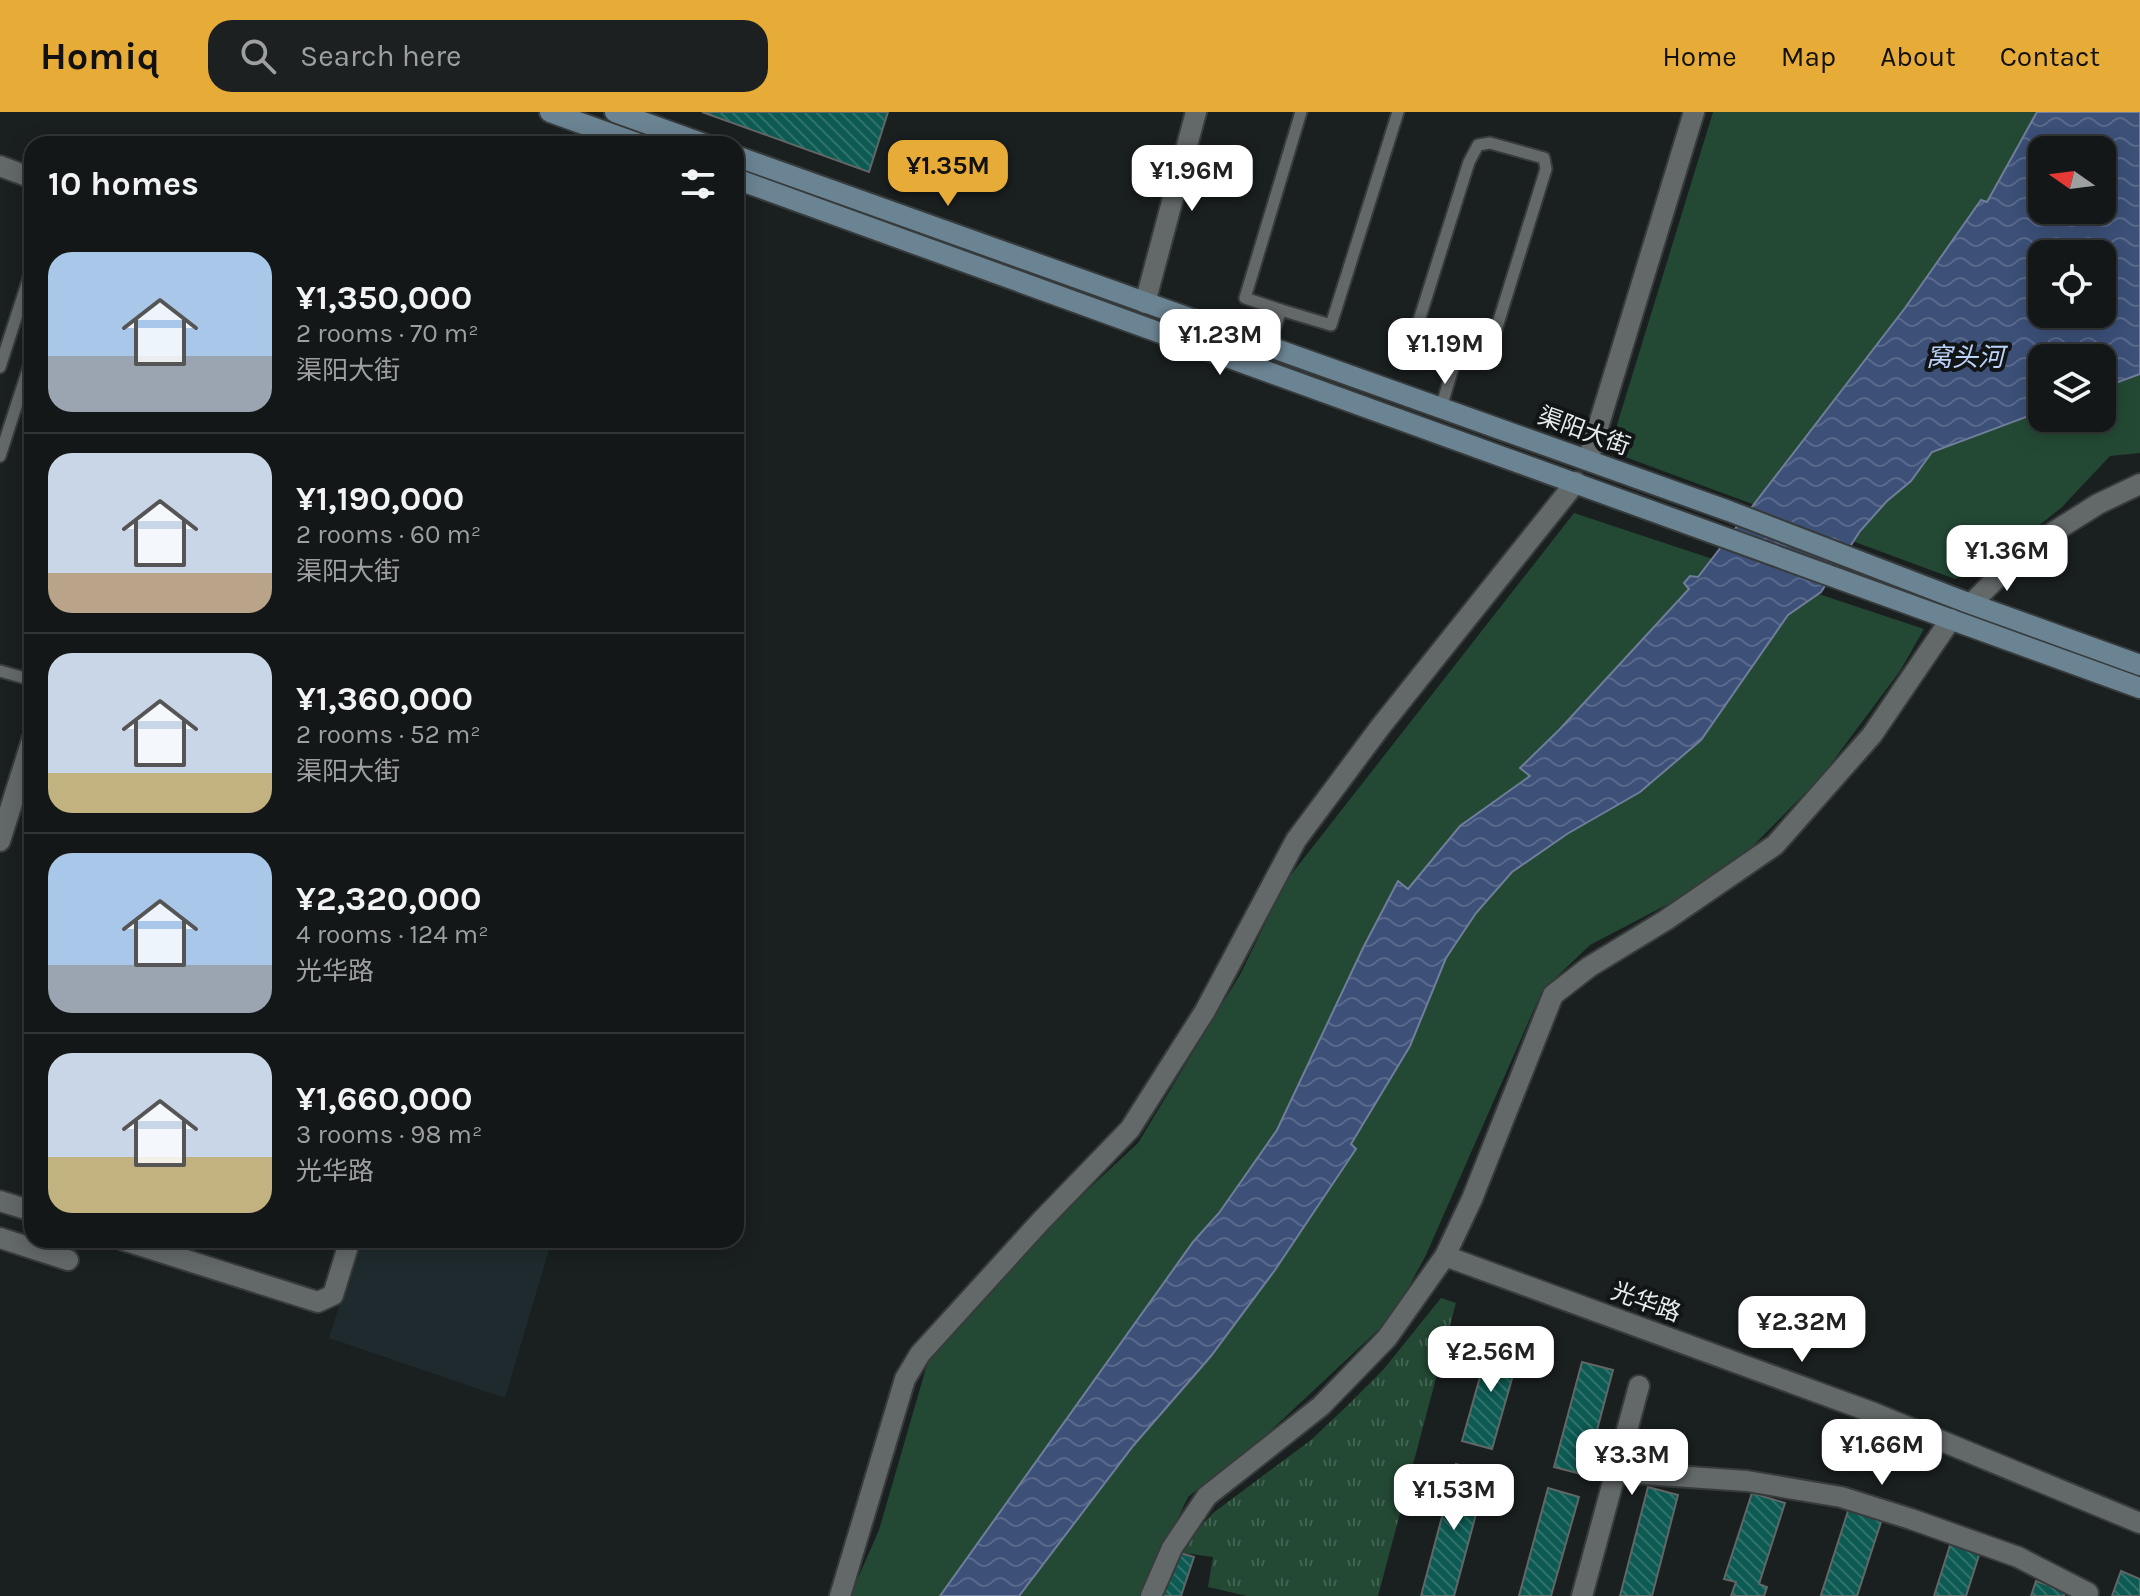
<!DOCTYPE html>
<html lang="en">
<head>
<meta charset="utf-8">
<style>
	body { margin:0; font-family:Karla,"Noto Sans SC",sans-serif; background:#1d2020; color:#f1f3f6; height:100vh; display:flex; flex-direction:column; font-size:30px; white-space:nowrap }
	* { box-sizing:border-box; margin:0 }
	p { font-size:26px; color:#9d9fa1 }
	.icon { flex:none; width:44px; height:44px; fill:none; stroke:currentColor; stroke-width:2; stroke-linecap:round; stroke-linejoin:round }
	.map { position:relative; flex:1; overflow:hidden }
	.details { position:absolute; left:24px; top:24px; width:720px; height:1112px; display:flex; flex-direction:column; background:#141717; border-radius:24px; box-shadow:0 4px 20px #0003,0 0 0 2px #333636 }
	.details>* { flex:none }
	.needle { width:52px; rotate:284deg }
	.tools { position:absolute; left:2028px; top:24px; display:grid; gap:16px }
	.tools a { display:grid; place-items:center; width:88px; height:88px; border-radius:16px; background:#141717; box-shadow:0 4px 20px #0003,0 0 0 2px #333636; font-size:40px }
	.price { position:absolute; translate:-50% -68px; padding:0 18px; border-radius:16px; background:#fff; color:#222; font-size:26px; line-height:52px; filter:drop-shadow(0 2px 4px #0008) }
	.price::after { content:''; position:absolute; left:50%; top:48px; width:24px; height:18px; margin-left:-12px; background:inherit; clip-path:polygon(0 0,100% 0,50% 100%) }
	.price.active { background:#e7ac37; color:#111 }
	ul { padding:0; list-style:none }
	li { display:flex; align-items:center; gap:24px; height:200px; padding:0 24px }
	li+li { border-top:2px solid #333636 }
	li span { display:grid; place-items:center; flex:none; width:224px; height:160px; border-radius:24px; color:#555 }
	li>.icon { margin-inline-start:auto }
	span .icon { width:96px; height:96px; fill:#fffc; stroke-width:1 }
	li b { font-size:34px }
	h2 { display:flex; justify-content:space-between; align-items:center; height:96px; padding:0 24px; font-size:34px }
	header { display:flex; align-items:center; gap:48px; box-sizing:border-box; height:112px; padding:0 40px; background:#e7ac37; color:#111 }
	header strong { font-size:38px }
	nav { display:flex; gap:44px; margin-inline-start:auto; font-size:28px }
	.search { width:560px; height:72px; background:#1d2020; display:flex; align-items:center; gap:20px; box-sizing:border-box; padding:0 28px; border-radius:24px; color:#9d9fa1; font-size:30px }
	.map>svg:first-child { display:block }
</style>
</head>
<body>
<header>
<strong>Homiq</strong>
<div class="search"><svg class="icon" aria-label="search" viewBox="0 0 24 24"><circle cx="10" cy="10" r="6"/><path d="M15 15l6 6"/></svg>Search here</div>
<nav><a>Home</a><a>Map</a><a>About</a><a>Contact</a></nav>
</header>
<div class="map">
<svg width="2140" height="1484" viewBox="0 0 2140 1484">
	<defs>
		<pattern id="grass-tufts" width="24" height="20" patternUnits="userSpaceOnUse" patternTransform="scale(2)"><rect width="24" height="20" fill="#234934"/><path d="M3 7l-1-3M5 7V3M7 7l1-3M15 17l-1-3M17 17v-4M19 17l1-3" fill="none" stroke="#436352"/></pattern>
		<pattern id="water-waves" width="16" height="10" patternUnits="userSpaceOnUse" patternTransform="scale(2)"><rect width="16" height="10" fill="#3c5078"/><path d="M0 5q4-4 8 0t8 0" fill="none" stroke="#58698b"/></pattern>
		<pattern id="building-back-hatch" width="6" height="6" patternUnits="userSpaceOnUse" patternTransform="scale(2)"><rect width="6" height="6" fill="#0c5a52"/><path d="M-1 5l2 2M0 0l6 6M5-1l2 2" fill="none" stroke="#2f726b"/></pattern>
	</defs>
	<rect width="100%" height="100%" fill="#1a1f1f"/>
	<polygon fill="#1e2a2d" points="360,1128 552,1128 505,1286 329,1226"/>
	<polygon fill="url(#grass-tufts)" points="1441,1186 1456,1191 1378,1484 1247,1484 1208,1475 1213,1445 1177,1440 1213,1401 1311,1328 1349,1292 1383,1258"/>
	<g fill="#234934" fill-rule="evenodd">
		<path d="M1713,0h427v341l-30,3 -48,51 -62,50 -45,22 -346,-128zM2042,38h60v60h-60zM2042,142h60v60h-60zM2042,246h60v60h-60z"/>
		<polygon points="1574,401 1924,517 1900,559 1821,665 1752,735 1674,789 1590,833 1542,879 1426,1143 1393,1204 1265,1324 1188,1385 1142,1484 850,1484 879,1418 928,1249 1052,1111 1138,1031 1241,861 1286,769"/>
	</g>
	<path fill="url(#water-waves)" stroke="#707e9b" stroke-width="2" fill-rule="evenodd" d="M2037,0h103v262l-38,14v-30h-60v53l-110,41 -21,29 -24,20 -27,30 -39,61 -33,23 -87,125 -61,52 -73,42 -55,38 -36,41 -30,45 -36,88 -59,98 5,5 -81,121 -64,86 -78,90 -114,150h-79l253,-354 26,-29 58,-83 86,-182 35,-67 10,8 52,-63 70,-50 -10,-8 40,-39 129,-140 -5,-6 6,-7 8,1 207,-269 76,-108 6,2zM2042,38h60v60h-60zM2042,142h60v60h-60z"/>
	<g fill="url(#building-back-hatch)" stroke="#616766" stroke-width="2">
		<polygon points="702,0 888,0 869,60"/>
		<polygon points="1491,1226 1521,1235 1492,1337 1462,1329"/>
		<polygon points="1582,1250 1613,1258 1585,1363 1554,1355"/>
		<polygon points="1456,1352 1487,1361 1454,1484 1421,1484"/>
		<polygon points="1648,1375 1678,1383 1652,1484 1620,1484"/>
		<polygon points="1548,1376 1579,1385 1551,1484 1519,1484"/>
		<polygon points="1752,1381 1785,1391 1759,1472 1767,1475 1764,1484 1731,1484 1736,1470 1724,1467"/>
		<polygon points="1849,1396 1882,1407 1857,1484 1826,1484 1821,1483"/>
		<polygon points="1952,1427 1981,1437 1966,1484 1934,1484"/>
		<polygon points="1177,1440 1194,1445 1181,1484 1166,1484 1163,1483"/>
		<polygon points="2121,1459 2140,1467 2140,1484 2112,1484"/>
		<polygon points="2036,1469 2065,1479 2064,1484 2031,1484"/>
	</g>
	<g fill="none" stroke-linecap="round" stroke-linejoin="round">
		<g stroke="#373b3b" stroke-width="15">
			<g id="service">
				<polyline points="1281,198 1331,213 1398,0"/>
				<polyline points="1268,234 1281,198 1245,186 1301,0"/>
				<polyline points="0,255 32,156"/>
				<path d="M1441,296l15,-51 25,2 10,-13 55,-177 -2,-11 -54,-15 -12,2 -9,17 -53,168c9,17 23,20 40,27"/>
				<polyline points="0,344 32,245"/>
				<polyline points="0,559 32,568"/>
			</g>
		</g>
		<g stroke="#373b3b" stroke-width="24">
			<g id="minor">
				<polyline points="0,54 32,66"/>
				<polyline points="1588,348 1694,0"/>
				<polyline points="1971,492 2025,438 2098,392 2140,372"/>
				<polyline points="0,729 32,628"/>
				<polyline points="0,1089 32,1099"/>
				<polyline points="0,1126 68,1148"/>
				<polyline points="123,1128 318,1190 333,1183 350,1128"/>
				<polyline points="1616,1360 1747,1369 1841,1385 1911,1407 2018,1445 2088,1481 2087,1484"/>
				<polyline points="840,1484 905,1267 920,1242 1041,1109 1130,1017 1205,899 1296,728 1381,614 1576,370"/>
				<polyline points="1151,1484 1172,1436 1207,1384 1321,1294 1387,1226 1445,1144 1472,1087 1553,883 1589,855 1666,808 1775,733 1872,623 1951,507"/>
				<polyline points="1582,1484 1639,1274"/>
			</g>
		</g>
		<g stroke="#373b3b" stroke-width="24">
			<g id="tertiary">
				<polyline points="1145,191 1196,0"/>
				<polyline points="1445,1144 1874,1301 2140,1411"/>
			</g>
		</g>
		<g stroke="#373b3b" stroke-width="24">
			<g id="secondary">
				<polyline points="550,0 639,32"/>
				<polyline points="615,0 704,32"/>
				<polyline points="736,44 1729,399 1963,489 2140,553"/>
				<polyline points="736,67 2140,576"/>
			</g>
		</g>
		<use href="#service" stroke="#636869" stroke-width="11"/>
		<use href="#minor" stroke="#636869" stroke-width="20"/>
		<use href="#tertiary" stroke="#636869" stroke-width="20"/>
		<use href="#secondary" stroke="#6b8493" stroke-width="20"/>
	</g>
	<g text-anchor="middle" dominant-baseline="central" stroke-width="8" stroke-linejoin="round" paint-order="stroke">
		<g font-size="24" fill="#e8ebec" stroke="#111516">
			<text transform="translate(1584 319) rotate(20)">渠阳大街</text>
			<text transform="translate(1646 1190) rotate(20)">光华路</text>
		</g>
		<g font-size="26" font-style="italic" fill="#bdd2fa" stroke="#111516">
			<text x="1965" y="245">窝头河</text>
		</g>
	</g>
</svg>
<div class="tools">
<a><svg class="needle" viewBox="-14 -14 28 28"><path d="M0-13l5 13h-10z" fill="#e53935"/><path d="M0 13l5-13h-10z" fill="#9d9fa1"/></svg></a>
<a><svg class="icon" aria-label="locate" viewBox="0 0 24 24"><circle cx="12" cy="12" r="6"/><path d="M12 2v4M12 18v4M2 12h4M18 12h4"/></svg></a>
<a><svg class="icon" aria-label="layers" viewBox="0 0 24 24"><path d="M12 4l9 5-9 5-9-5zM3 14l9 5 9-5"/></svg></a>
</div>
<b class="price active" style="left:948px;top:96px">¥1.35M</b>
<b class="price" style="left:1192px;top:101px">¥1.96M</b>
<b class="price" style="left:1220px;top:265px">¥1.23M</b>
<b class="price" style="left:1445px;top:274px">¥1.19M</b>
<b class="price" style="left:2007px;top:481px">¥1.36M</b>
<b class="price" style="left:1802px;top:1252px">¥2.32M</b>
<b class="price" style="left:1491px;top:1282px">¥2.56M</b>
<b class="price" style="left:1882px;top:1375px">¥1.66M</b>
<b class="price" style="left:1632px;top:1385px">¥3.3M</b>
<b class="price" style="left:1454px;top:1420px">¥1.53M</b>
<section class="details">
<h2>10 homes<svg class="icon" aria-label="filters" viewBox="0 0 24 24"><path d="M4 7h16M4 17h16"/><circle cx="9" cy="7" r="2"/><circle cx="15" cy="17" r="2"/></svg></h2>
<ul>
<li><span style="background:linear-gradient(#a9c7e8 65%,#9aa5b1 0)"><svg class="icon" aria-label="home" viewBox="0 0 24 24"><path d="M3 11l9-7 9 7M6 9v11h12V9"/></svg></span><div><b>¥1,350,000</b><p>2 rooms · 70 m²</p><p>渠阳大街</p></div></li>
<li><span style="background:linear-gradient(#c9d6e8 75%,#b9a48a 0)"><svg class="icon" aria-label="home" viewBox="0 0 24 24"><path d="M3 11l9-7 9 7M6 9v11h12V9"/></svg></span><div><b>¥1,190,000</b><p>2 rooms · 60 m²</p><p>渠阳大街</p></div></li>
<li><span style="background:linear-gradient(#c9d6e8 75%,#c2b280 0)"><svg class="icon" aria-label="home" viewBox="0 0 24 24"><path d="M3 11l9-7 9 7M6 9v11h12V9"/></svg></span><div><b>¥1,360,000</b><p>2 rooms · 52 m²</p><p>渠阳大街</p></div></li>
<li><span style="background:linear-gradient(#a9c7e8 70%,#9aa5b1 0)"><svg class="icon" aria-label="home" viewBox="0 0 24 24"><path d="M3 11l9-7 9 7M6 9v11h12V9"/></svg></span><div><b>¥2,320,000</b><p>4 rooms · 124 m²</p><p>光华路</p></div></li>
<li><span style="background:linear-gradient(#c9d6e8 65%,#c2b280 0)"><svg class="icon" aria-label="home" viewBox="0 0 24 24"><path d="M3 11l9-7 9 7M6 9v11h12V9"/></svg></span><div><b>¥1,660,000</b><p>3 rooms · 98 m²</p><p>光华路</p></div></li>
</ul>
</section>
</div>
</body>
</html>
